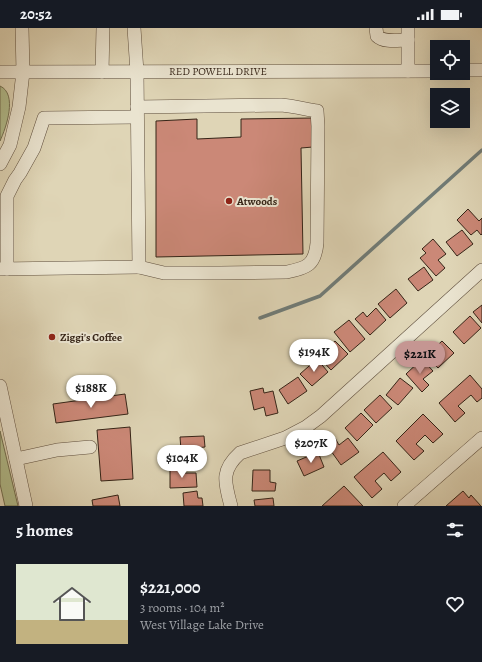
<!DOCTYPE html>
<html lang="en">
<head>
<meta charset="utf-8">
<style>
	body { margin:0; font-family:Alegreya,serif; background:#242831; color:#f1f3f6; height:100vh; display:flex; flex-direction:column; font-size:15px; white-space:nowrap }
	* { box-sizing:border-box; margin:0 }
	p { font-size:13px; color:#9ea1a6 }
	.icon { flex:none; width:22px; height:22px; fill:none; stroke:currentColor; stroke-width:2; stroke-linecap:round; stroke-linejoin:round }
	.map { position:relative; height:478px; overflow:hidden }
	.panel { display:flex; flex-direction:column; background:#171b24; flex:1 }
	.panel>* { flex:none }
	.controls { position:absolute; left:430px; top:12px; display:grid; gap:8px }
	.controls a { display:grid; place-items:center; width:40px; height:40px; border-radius:0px; background:#171b24; box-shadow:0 4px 16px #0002; font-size:20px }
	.price { position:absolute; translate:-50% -34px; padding:0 9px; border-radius:14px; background:#fff; color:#222; font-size:13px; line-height:26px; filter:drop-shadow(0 1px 2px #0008) }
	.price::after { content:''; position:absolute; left:50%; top:24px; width:12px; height:9px; margin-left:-6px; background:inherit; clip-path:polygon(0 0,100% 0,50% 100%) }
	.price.active { background:#c59692; color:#111 }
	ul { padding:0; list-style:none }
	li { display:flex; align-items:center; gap:12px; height:100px; padding:0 16px }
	li span { display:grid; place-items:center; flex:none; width:112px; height:80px; border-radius:0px; color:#555 }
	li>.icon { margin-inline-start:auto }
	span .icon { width:48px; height:48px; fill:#fffc; stroke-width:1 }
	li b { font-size:17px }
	h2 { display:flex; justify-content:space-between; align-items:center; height:48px; padding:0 16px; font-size:17px }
	.status { display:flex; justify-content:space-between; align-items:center; height:28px; padding:0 20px; background:#171b24; direction:ltr }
	.status svg { height:11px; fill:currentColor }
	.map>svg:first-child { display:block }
</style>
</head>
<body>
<div class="status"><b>20:52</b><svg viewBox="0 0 49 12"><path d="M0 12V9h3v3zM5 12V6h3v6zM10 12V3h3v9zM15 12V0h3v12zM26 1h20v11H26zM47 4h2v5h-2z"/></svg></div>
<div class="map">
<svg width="482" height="478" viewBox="0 0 482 478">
	<rect width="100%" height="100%" fill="#dfd5b6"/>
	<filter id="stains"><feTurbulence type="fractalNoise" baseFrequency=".005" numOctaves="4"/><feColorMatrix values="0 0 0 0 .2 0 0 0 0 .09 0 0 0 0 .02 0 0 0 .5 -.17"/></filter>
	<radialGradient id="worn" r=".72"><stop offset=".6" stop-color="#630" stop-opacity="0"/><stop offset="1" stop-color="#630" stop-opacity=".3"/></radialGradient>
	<g fill="#b2bd8d" stroke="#747052">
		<path d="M0,58c18,8 6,42 0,55z"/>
		<polygon points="0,403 18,478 5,478 0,456"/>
	</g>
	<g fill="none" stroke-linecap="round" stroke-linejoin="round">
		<polyline stroke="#707c78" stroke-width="3.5" points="260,290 320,268 482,122"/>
	</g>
	<g fill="#cb8877" stroke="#352417">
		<polygon points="313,90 313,119 301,120 303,226 156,229 156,93 197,91 197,111 241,109 241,91"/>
		<polygon points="468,181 479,193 482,190 482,206 481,207 477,202 471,207 457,192"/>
		<polygon points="462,202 473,216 457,228 446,214"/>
		<polygon points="433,211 446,226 438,232 445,240 436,248 420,230 426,225 422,221"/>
		<polygon points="424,239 433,252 418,263 408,251"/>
		<polygon points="396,261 407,275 390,290 378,276"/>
		<polygon points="482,277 482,295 473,284"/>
		<polygon points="376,280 386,292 370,307 355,291 363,284 367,289"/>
		<polygon points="470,288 481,300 464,316 453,304"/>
		<polygon points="349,292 365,311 350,324 334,304"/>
		<polygon points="335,313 348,326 331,342 318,328"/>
		<polygon points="442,313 454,325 438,340 426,328"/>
		<polygon points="317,331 328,344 312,358 300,346"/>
		<polygon points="422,331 433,343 423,351 429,357 422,364 406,346"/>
		<polygon points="470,347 482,361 482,370 477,374 471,367 458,378 465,385 455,394 439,375"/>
		<polygon points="298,349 307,363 288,376 279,362"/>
		<polygon points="400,350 413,360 398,377 386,367"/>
		<polygon points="263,360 264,365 273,363 278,385 266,388 264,379 254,382 250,363"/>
		<polygon points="125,366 128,386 56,395 53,376"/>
		<polygon points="380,367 392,380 376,395 364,382"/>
		<polygon points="361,385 373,397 357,413 345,400"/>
		<polygon points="423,386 443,406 433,415 425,407 416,416 424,423 414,432 396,413"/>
		<polygon points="130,399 133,451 101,453 97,402"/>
		<polygon points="204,408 205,419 196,420 196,430 178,431 177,423 181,422 180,409"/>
		<polygon points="335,410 339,417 348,410 359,424 341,437 326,416"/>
		<polygon points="318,424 324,439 304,448 297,433"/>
		<polygon points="383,424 401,444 391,453 384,445 375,453 382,461 372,470 354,449"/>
		<polygon points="170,440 184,440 184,445 196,445 197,459 170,460"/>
		<polygon points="253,442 270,442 270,454 276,455 275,463 252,463"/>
		<polygon points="344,458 363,478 322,478"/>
		<polygon points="197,463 198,470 202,470 203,478 184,478 183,465"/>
		<polygon points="463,463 469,470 471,467 481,478 446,478"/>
		<polygon points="118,467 120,478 93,478 92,472"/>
		<polygon points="273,470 274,478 255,478 254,472"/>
	</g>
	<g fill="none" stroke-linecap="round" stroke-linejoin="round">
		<g stroke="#60503f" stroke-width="14">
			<g id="minor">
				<path d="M376,0l1,8c7,7 22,4 31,4"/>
				<polyline points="463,42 482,42"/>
				<polyline points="408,43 408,0"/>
				<polyline points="0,44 437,43"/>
				<polyline points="102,44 103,0"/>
				<path d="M137,79l144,-2c12,1 24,4 36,6l1,15 -1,117c-2,22 -10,25 -30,29l-67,1h-56l-25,-6"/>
				<polyline points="0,136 10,117 19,79 23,44 22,0"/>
				<polyline points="0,241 139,239 137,44 134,0"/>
				<polyline points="7,241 7,168 15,152 20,145 34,120 44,90 137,89"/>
				<polyline points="0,358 26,478"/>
				<polyline points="16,431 57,422 90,419"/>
				<path d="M231,478c-6,-23 -11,-35 9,-53l45,-15 21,-11 15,-11 161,-146"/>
				<polyline points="404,478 482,410"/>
			</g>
		</g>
		<use href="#minor" stroke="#eae4d0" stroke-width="13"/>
	</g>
	<g fill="#8f2418" stroke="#eae4d0" stroke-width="1.5">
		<circle cx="229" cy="173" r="4"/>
		<circle cx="52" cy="309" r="4"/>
	</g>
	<g text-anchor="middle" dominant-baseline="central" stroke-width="4" stroke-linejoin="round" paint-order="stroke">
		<g font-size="11" fill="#352417" stroke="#eae4d0">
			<text x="218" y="43">RED POWELL DRIVE</text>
		</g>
		<g font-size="11" font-weight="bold" fill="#352417" stroke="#eae4d0" text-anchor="start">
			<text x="237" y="173">Atwoods</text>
			<text x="60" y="309">Ziggi's Coffee</text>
		</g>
	</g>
	<rect width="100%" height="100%" filter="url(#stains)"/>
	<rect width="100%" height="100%" fill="url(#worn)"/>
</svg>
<div class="controls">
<a><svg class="icon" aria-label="locate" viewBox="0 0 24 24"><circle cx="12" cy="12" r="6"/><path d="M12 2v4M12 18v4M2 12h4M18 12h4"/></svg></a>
<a><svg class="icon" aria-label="layers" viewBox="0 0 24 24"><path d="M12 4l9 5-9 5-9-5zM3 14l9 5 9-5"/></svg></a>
</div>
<b class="price" style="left:314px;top:345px">$194K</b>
<b class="price active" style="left:420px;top:347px">$221K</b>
<b class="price" style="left:91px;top:381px">$188K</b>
<b class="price" style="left:311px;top:436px">$207K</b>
<b class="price" style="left:182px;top:451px">$104K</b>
</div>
<section class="panel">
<h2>5 homes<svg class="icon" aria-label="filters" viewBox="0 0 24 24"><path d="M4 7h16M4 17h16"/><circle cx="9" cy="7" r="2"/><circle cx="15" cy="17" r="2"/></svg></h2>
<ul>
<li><span style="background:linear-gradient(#dfe7d0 70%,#c2b280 0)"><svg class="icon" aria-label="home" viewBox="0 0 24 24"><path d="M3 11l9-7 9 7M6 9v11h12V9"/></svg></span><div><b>$221,000</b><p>3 rooms · 104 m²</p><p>West Village Lake Drive</p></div><svg class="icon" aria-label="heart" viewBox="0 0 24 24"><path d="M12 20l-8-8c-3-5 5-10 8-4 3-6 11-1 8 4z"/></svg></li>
</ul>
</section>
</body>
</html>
